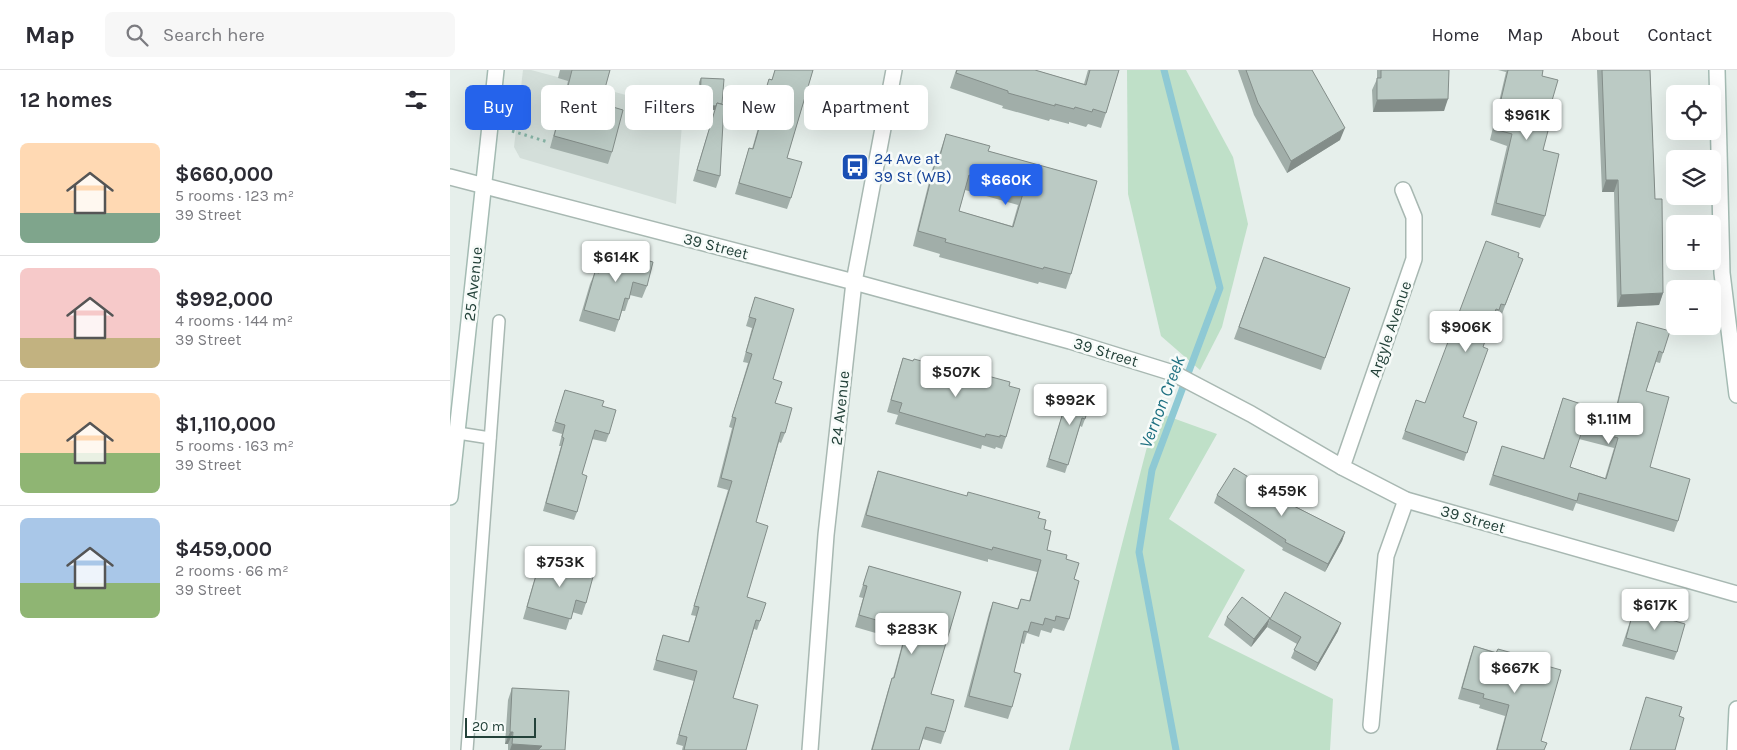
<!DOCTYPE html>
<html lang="en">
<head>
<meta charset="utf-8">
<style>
	body { margin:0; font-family:Karla,sans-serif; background:#f7f7f7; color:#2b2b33; height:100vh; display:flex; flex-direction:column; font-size:19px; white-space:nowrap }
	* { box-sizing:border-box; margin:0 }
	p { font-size:16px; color:#7c7c81 }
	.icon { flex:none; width:28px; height:28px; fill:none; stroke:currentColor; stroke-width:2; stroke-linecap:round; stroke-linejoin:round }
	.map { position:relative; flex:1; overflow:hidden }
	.side { display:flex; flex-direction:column; background:#fff; width:450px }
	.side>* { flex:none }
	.hud { position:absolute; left:15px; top:15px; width:475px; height:45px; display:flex; gap:10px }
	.tools { position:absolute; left:1216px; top:15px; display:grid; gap:10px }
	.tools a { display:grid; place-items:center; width:55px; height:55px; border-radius:8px; background:#fff; box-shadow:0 5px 20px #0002; font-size:25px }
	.scale { position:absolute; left:15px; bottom:12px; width:71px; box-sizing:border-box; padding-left:5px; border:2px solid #24423a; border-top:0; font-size:14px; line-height:18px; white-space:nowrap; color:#24423a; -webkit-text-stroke:4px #f7fbf9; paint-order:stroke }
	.price { position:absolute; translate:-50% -42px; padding:0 11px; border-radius:5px; background:#fff; color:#222; font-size:16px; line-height:32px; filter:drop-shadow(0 1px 2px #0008) }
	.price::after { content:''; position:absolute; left:50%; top:30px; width:15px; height:11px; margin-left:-8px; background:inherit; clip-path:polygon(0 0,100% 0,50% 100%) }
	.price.selected { background:#2563eb; color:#fff }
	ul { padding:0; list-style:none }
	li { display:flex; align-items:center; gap:15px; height:125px; padding:0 20px }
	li+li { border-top:1px solid #e1e1e2 }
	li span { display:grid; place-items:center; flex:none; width:140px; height:100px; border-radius:8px; color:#555 }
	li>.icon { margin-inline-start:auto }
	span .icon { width:60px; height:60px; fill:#fffc; stroke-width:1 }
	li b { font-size:21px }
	h2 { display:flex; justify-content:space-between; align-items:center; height:60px; padding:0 20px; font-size:21px }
	.pill { padding:0 18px; border-radius:8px; background:#fff; box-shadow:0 5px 20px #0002; font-size:18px; line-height:45px }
	.pill.selected { background:#2563eb; color:#fff }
	header { display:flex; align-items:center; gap:30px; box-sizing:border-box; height:70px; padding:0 25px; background:#fff; border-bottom:1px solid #e1e1e2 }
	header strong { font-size:24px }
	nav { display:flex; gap:28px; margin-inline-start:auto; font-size:18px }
	.search { width:350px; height:45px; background:#f7f7f7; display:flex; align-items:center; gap:12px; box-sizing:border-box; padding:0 18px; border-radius:8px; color:#7c7c81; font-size:19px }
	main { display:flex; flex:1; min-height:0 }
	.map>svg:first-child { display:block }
</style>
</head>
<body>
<header>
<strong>Map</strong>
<div class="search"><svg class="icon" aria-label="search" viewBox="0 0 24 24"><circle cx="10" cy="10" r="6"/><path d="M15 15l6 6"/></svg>Search here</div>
<nav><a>Home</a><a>Map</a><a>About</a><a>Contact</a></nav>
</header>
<main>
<section class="side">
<h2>12 homes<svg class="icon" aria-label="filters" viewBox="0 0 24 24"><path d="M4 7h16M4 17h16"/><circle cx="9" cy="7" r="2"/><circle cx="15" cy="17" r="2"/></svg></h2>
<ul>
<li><span style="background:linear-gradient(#ffd9b3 70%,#7fa58c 0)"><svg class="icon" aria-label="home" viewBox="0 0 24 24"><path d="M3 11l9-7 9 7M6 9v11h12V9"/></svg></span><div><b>$660,000</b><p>5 rooms · 123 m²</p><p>39 Street</p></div></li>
<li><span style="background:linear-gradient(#f6c9c9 70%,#c2b280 0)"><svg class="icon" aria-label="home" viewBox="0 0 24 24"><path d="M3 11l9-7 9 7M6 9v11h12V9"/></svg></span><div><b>$992,000</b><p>4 rooms · 144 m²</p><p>39 Street</p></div></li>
<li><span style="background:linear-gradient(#ffd9b3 60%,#8fb573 0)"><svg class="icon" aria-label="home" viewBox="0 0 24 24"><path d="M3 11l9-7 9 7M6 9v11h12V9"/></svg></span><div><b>$1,110,000</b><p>5 rooms · 163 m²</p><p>39 Street</p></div></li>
<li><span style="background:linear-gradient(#a9c7e8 65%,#8fb573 0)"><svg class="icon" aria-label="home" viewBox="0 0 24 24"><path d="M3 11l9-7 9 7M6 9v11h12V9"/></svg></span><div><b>$459,000</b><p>2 rooms · 66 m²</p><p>39 Street</p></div></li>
</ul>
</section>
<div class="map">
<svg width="1287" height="680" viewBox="0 0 1287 680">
	<rect width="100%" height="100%" fill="#e6efeb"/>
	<polygon fill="#d4dfda" points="73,0 81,0 233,40 226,134 70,88 64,77"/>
	<g fill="#bfe0c8">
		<polygon points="677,0 736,0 783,87 798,154 772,257 750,300 711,266 678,124"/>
		<polygon points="706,342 767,364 719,449 795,500 758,567 883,629 880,680 619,680"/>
	</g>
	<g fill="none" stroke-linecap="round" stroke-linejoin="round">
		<polyline stroke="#8ec9d4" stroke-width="7" points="714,0 770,218 702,400 689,482 726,680"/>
		<g stroke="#a8b8b2" stroke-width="14">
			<g id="lane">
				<polyline points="8,363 40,368"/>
				<polyline points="17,680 49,251"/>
			</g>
		</g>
		<g stroke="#a8b8b2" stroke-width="18">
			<g id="street">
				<polyline points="0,107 404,212 620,271 723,303 801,344 892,397 956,430 1287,524"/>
				<polyline points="892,397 964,189 964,147 953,120"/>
				<polyline points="921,655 936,486 956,430"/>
				<polyline points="360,680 376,465 404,212 444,0"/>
			</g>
		</g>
		<g stroke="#a4bbb3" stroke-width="18">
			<g id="secondary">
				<polyline points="1267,0 1272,203 1287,325"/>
				<polyline points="0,427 46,0"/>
				<polyline points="1285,680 1287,639"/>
			</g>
		</g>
		<polyline stroke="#86b3a5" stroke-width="3" stroke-dasharray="2.5 4" stroke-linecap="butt" points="62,61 98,72"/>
		<use href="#lane" stroke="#fff" stroke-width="11"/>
		<use href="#street" stroke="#fff" stroke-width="15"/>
		<use href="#secondary" stroke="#fff" stroke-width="15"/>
	</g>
	<g fill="#a1aea9" fill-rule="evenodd">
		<polygon points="110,0 160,0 150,33 162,82 158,94 100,78 118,11 108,8"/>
		<polygon points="325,0 363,0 337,88 341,128 337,139 285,124 299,78 302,79 313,41 309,40 315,20 319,9 322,9"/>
		<polygon points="506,0 585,0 634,14 638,0 669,0 656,43 651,58 638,54 636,57 619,52 619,54 600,49 599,51 552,38 553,36 500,18"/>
		<polygon points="788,0 862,0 890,70 837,103 804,45"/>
		<polygon points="927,0 999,0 994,41 923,42 922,20 927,9"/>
		<polygon points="1048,0 1093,0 1092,6 1101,34 1093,80 1095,146 1090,158 1041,145 1057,76 1040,70 1056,2"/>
		<polygon points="1147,0 1200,0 1205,129 1213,223 1209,235 1167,237 1164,122 1152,122"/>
		<polygon points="251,8 272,34 270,106 266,118 243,111 265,40 248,39 249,12"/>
		<path d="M496,64l42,17 109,30 -26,93 -5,15 -27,-7 -1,2 -99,-27 1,-3 -27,-8 19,-76 5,-15h2zM515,120l53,15 -6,21 -53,-15z"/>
		<polygon points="156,179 197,216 192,228 180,225 175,241 172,241 165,262 129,251 140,214 145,202 148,203"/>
		<polygon points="814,187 900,218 871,300 784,269"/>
		<polygon points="1068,187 1073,189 1052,244 1048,242 1046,248 1043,247 1033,277 1013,347 1027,352 1014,391 952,369 966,330 975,333"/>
		<polygon points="305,227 323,309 325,333 335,363 331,373 329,372 306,452 297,527 310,551 307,560 304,559 283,628 296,680 232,680 233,676 226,674 244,611 203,600 213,565 238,572 246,546 241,545 278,420 267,417 282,358 279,357 298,293 293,292 302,258 296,256"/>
		<path d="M1187,252l26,31 -3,10 -4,-1 -10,29 4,76 28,54 -4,11 -98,-29 -3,8 -84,-26 13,-39 41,13 20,-61 51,17 20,-83zM1129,369l35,9 -9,30 -35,-11z"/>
		<polygon points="453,288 559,316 556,367 552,379 546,377 545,379 532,375 531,379 445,354 448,345 437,342 449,300"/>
		<polygon points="620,319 635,349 632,357 630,356 615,403 596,397"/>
		<polygon points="115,320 152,336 159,364 156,372 142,369 132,404 127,442 124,450 93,441 111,376 109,376 112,364 102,361"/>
		<polygon points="428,401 588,448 594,459 597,480 616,489 624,509 619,549 614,561 603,558 601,563 591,560 589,567 577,563 574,574 571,573 564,602 562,637 558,649 514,637 539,543 543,532 567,539 571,529 579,531 587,502 538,489 538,492 411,457 424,413"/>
		<polygon points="767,425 827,427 895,462 892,471 875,502 832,480 833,478 764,433"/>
		<polygon points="96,487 134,500 136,533 132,545 122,542 116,560 73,549 83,514 87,502 91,503"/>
		<polygon points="419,496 511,522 481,624 495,662 491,674 473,669 469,680 421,680 438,620 442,608 443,608 453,571 405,557 413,528 409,527"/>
		<polygon points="1184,539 1227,582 1224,590 1172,576"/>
		<polygon points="777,547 820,548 817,557 801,577 774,555"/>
		<polygon points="820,549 888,561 865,601 841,588 847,574 817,557"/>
		<polygon points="1024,576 1090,594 1091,671 1094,680 1046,680 1055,646 1029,638 1030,635 1008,629 1020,587"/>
		<polygon points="62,618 115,680 58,680 58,674 55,674 58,630"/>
	</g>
	<g fill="#838d89">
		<polygon points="117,20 154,22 150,34 116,23 112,32"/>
		<polygon points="998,29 994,41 923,42 927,30"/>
		<polygon points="250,35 266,36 265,40 248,39"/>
		<polygon points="895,58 890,70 837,103 841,91"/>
		<polygon points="1156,110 1168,110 1164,122 1152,122"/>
		<polygon points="1213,223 1209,235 1167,237 1171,225"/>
		<polygon points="895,462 892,471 875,502 878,494"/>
		<polygon points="820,548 817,557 801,577 804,569"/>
		<polygon points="891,553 888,561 865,601 868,593"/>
		<polygon points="60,662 63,662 58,674 55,674"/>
		<polygon points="62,674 92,676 91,680 60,680"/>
	</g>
	<g fill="#bbcac4" stroke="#838d89" fill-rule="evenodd">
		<polygon points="122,0 160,0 154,22 117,20"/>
		<polygon points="325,0 363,0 337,88 352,92 341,128 289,113 299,78 303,79 317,30 313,29 319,9 322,10"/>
		<polygon points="507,0 585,0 636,15 640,0 669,0 656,43 643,39 642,42 625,37 624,39 605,34 605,36 558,23 558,21 506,3"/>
		<polygon points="796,0 862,0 895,58 841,91 808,33"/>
		<polygon points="931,0 999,0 998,29 927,30 927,8 931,8"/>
		<polygon points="1058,0 1093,0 1092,6 1108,10 1101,34 1105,34 1093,80 1109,84 1095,146 1046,133 1062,64 1044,59"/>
		<polygon points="1152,0 1200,0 1205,129 1212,129 1213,223 1171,225 1168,110 1156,110"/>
		<polygon points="251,8 274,9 272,34 267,33 266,36 250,35"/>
		<polygon points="116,23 173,40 162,82 104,66"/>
		<polygon points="267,33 274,35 270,106 247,100"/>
		<path d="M496,64l44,12 -2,5 109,30 -26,93 -27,-7 -1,2 -98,-27 1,-3 -28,-8 19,-76 3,1zM519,105l55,15 -11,37 -54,-16z"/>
		<polygon points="1036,171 1069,183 1068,187 1073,189 1055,235 1051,234 1049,240 1046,239 1033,277 1038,279 1013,347 1027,352 1017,383 955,361 966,330 975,333"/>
		<polygon points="156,179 203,192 197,216 183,212 179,229 175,228 169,250 134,240 145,202 149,203"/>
		<polygon points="814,187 900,218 875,288 789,257"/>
		<polygon points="305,227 344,239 323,309 332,312 325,333 342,338 335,363 331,362 306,452 318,456 297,527 316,533 310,551 306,550 283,628 308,635 296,680 234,680 237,667 229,665 247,601 206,590 213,565 239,572 249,537 244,536 282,411 271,408 286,348 282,347 302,284 296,282 306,249 299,247"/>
		<path d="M1187,252l33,9 -7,22 -4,-2 -13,40 23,6 -19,70 40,12 -12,42 -99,-28 -2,8 -84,-26 9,-29 42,13 19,-61 52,17zM1133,358l35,10 -12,41 -36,-12z"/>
		<polygon points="453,288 463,291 464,289 490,296 490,293 560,312 559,316 570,319 556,367 550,365 550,367 536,364 535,367 449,342 452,333 441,330"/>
		<polygon points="620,319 642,326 635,349 632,348 618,395 599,389"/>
		<polygon points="115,320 154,331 152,336 166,340 159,364 145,360 132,404 137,406 127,442 96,433 114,368 112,367 115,355 105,352"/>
		<polygon points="784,398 827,425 826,427 895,462 878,494 835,472 836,470 767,425"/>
		<polygon points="428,401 517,426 518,422 590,442 588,448 596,450 594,459 601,461 597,480 617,485 616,489 629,493 624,509 629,511 619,549 606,546 605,551 595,548 593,555 581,552 578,562 574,561 564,602 571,604 562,637 519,626 543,532 568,539 571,529 580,531 591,490 543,477 542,480 416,445"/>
		<polygon points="96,487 135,497 134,500 144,503 136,533 126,530 121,549 77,537 87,502 92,503"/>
		<polygon points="419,496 511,522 481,624 504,630 495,662 476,657 469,680 422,680 442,608 444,608 457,559 409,545 417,516 413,515"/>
		<polygon points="835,522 891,553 868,593 844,580 851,567 820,549"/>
		<polygon points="792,527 820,548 804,569 777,547"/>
		<polygon points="1184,539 1235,554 1227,582 1176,568"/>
		<polygon points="1024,576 1046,583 1048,579 1091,591 1090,594 1111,600 1091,671 1097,673 1094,680 1047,680 1059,635 1033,628 1034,624 1012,618"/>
		<polygon points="62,618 119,621 115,680 88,680 92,676 62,674 63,662 60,662"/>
		<polygon points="1196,627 1232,637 1229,646 1234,648 1225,680 1180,680"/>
	</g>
	<defs>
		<g id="bus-square" transform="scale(1.4375)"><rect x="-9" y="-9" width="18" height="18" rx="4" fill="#1a4fb4" stroke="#f7fbf9"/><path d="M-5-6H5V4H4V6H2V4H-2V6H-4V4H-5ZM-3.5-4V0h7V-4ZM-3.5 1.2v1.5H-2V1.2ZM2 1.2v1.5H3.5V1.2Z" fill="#fff"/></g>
	</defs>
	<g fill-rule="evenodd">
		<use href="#bus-square" x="405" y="97"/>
	</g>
	<g text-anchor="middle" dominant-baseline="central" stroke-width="5" stroke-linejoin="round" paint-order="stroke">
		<g font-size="16" fill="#164399" stroke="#f7fbf9" text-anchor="start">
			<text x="424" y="88">24 Ave at<tspan x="424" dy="18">39 St (WB)</tspan></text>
		</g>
		<g font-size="16" fill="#24423a" stroke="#f7fbf9">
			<text transform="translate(266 176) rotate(14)">39 Street</text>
			<text transform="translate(23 214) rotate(-84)">25 Avenue</text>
			<text transform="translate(940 259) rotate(-71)">Argyle Avenue</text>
			<text transform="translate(656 282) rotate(17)">39 Street</text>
			<text transform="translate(390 338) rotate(-84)">24 Avenue</text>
			<text transform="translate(1023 449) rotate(16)">39 Street</text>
		</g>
		<g font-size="18" font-style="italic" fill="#1c6f80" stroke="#f7fbf9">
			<text transform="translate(712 332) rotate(-69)">Vernon Creek</text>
		</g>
	</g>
</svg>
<div class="tools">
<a><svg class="icon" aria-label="locate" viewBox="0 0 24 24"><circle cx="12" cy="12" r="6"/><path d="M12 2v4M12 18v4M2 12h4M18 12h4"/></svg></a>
<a><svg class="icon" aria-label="layers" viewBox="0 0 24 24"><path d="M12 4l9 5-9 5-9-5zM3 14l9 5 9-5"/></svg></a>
<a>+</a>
<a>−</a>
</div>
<div class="scale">20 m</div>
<b class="price" style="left:1077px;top:71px">$961K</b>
<b class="price selected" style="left:556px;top:136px">$660K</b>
<b class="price" style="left:166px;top:213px">$614K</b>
<b class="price" style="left:1016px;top:283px">$906K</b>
<b class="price" style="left:506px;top:328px">$507K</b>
<b class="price" style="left:620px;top:356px">$992K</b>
<b class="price" style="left:1159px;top:375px">$1.11M</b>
<b class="price" style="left:832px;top:447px">$459K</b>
<b class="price" style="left:110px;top:518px">$753K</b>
<b class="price" style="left:1205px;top:561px">$617K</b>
<b class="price" style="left:462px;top:585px">$283K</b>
<b class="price" style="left:1065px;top:624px">$667K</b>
<div class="hud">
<a class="pill selected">Buy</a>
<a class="pill">Rent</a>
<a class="pill">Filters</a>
<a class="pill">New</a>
<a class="pill">Apartment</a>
</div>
</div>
</main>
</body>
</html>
